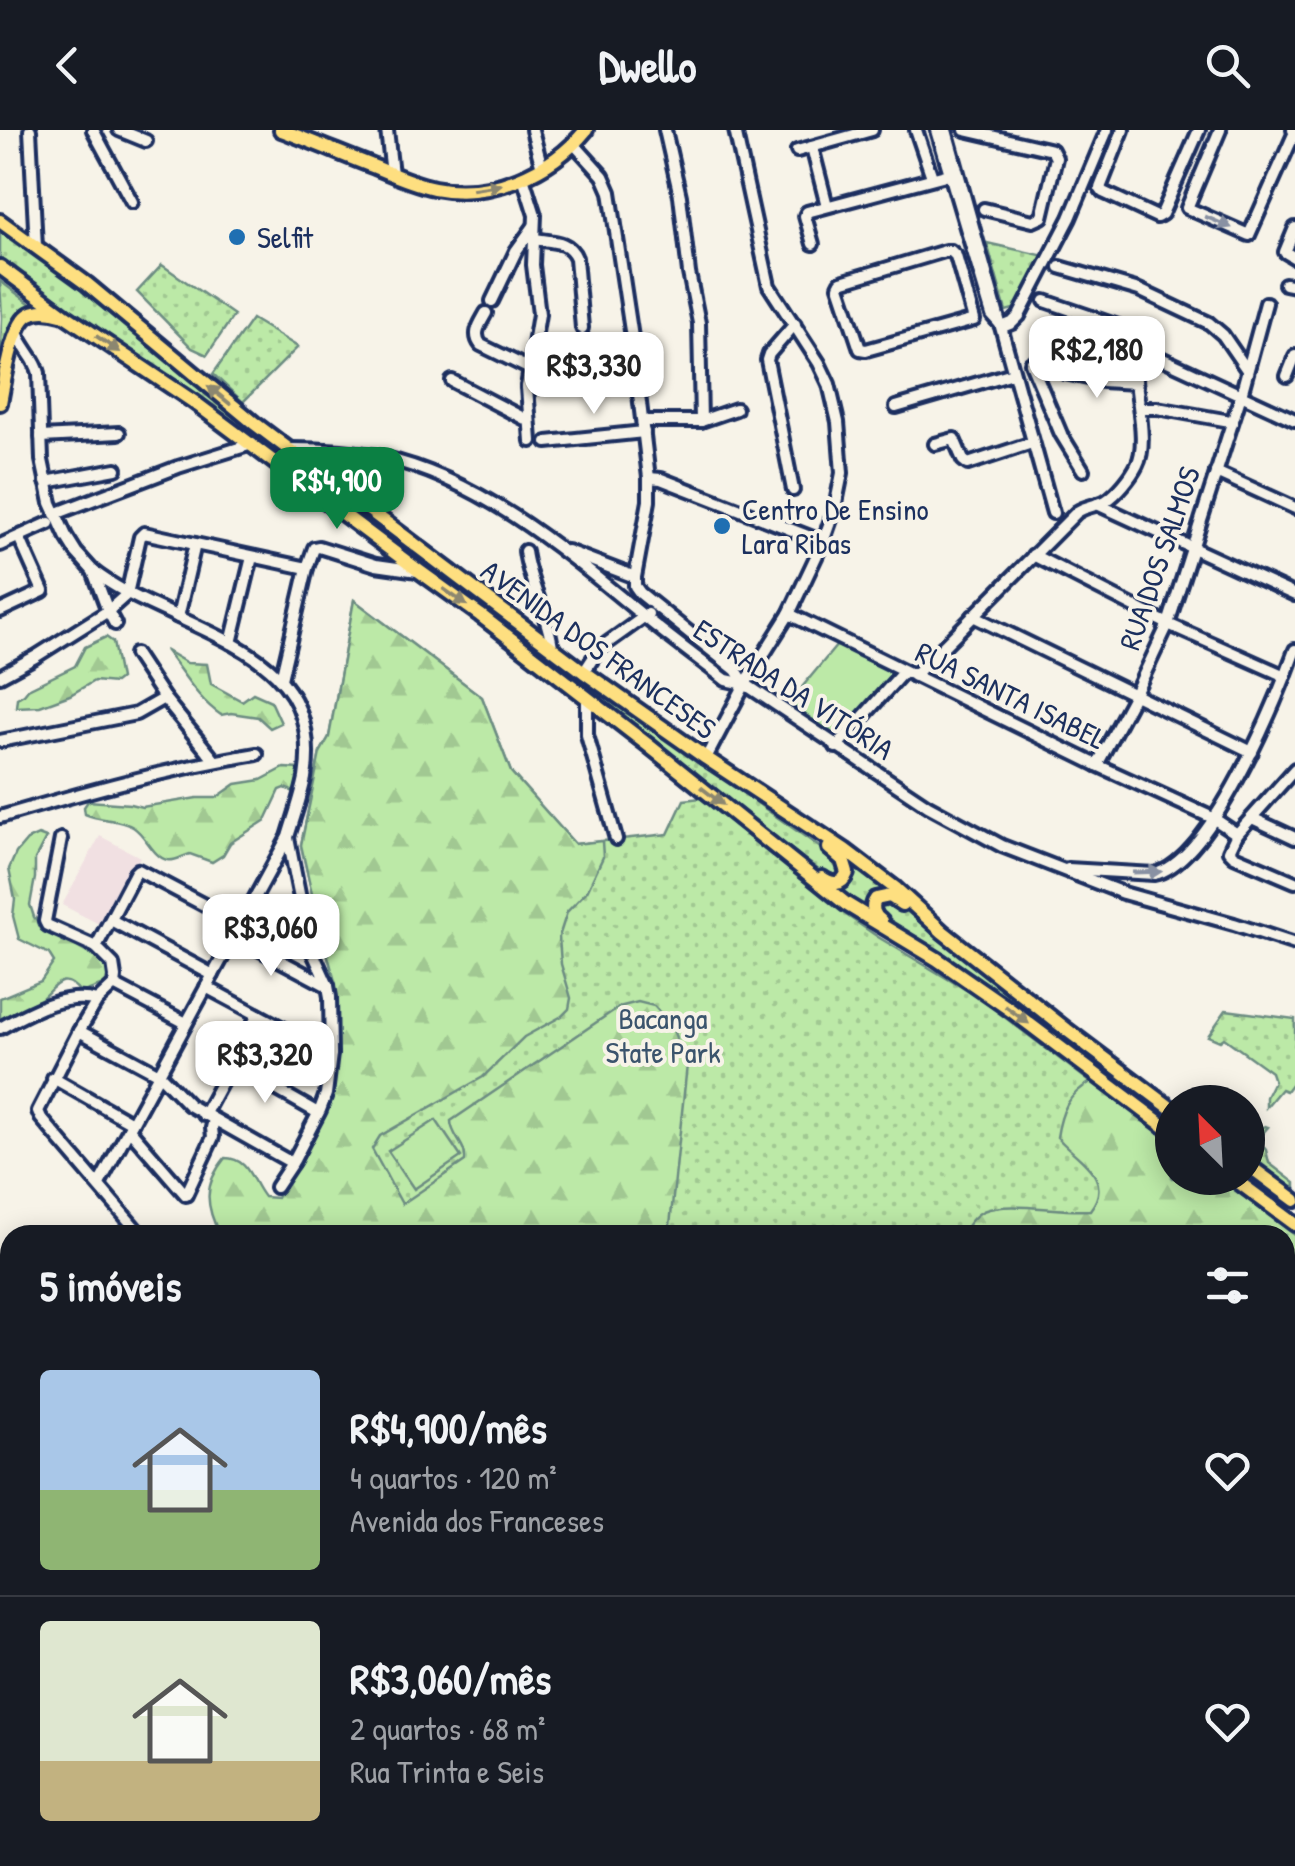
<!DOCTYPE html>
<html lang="pt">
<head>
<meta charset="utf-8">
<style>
	body { margin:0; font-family:"Patrick Hand",sans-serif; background:#20242c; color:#f1f3f6; height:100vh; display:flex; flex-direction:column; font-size:38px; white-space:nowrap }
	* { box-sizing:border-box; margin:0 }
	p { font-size:32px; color:#9ea1a6 }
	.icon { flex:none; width:55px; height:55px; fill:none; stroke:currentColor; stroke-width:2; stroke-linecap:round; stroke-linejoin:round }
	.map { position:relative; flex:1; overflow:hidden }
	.drawer { position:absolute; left:0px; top:1095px; width:1295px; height:642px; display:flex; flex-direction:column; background:#171b24; border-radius:30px 30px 0 0; box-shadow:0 5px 25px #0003 }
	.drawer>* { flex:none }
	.needle { width:65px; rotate:336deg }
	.fabs { position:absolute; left:1155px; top:955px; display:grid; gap:20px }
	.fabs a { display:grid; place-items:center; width:110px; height:110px; border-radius:50%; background:#171b24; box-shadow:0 5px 25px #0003; font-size:50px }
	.price { position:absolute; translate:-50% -85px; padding:0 22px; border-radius:20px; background:#fff; color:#222; font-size:32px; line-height:65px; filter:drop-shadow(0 2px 5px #0008) }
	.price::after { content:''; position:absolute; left:50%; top:60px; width:30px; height:22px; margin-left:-15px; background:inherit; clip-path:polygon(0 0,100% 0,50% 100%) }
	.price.on { background:#0b8043; color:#fff }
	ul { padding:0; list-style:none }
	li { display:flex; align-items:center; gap:30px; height:250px; padding:0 40px }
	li+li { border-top:2px solid #363941 }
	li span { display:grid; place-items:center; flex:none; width:280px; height:200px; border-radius:10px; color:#555 }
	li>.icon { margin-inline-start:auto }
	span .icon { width:120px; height:120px; fill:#fffc; stroke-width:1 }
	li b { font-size:42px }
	h2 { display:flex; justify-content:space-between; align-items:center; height:120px; padding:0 40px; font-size:42px }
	header { display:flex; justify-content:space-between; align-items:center; height:130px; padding:0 40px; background:#171b24; font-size:45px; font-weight:700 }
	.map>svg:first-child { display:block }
</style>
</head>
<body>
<header><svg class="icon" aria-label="back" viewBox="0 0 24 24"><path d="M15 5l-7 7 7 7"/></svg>Dwello<svg class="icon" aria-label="search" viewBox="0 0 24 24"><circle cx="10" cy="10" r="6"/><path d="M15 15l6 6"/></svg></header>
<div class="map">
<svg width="1295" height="1736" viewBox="0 0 1295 1736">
	<defs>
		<pattern id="grass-dots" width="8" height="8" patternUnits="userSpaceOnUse" patternTransform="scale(2.5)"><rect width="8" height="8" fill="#bce9a7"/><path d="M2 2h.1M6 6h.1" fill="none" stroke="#a1c892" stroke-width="1.8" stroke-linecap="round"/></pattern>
		<pattern id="forest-firs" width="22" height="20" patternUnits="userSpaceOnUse" patternTransform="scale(2.5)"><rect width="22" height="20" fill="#bce9a7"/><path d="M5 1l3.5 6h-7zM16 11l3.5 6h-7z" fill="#a1c892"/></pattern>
	</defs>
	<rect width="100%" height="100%" fill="#f7f3e8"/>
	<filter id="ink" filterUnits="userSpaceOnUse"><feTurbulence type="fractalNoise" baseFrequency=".01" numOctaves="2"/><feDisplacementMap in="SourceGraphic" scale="20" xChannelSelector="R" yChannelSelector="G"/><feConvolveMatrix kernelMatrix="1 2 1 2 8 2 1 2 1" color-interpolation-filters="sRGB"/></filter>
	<g filter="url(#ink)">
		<polygon fill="#f1e0e2" points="100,706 140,727 101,795 62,775"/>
		<g fill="url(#grass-dots)" stroke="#6c8c82" stroke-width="2.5">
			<polygon points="0,99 95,170 146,211 200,259 343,369 604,565 814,713 837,731 842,741 838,749 824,744 695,646 609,576 276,326 32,155 0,130"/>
			<polygon points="987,113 1045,126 1017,178 1006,181"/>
			<polygon points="162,135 234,185 207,225 192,218 137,162"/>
			<path d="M0,151l32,24c-27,20 -25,31 -32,62l2,-49z"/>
			<polygon points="252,189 298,217 243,272 213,244"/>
			<polygon points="354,470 482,567 511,642 575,714 668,704 684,670 701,668 839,780 878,807 978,867 1172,1014 1172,1048 1295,1106 1295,1736 0,1736 0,1317 10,1308 10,1728 1285,1728 1285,1105 235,1105 277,1069 329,975 337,914 336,855 317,786 301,715 320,623 329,607"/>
			<polygon points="850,730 892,761 882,761 872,766 869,785 836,761 853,749"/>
			<polygon points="882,771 895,772 1016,868 1172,985 1172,993 937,819 882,785 879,777"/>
			<polygon points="1226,880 1295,889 1295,949 1286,961 1281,959 1266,977 1266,967 1274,951 1271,942 1224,908 1220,911 1208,906"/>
			<path d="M1265,996l3,1 -6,7 -2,8 6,8 3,13 26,20v9l-47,-36c-1,-12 5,-25 17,-30z"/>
		</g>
		<g fill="url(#forest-firs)" stroke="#6c8c82" stroke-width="2.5">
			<path d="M354,470l128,97 29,75 64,72 27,-3 1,16 -16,34 -20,21 -8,25 2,27 10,34 -2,11 -7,7 -38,21 -41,40 -103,59 -8,13 30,55 63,-43c2,-16 -14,-25 -14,-40l168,-114 19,-5 16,4 17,19 16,40 -18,170h-449c-15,-29 -17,-50 5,-77 24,0 26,23 39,39l13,1 52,-93 8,-61 -1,-59 -19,-69 -16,-71 19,-92 9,-16z"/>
			<polygon points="106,507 113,512 120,549 115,553 94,551 70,565 40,576 16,577 17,568 24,564 28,559 75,536 85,517"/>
			<path d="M165,520l22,13 20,1 4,20 31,17 11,-8 18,8 10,22 -11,5 -12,-11 -27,-4 -10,2c-24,-16 -38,-43 -56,-65z"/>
			<path d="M284,638l16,1 -6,23 -9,-4 -5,2 -14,30 -36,23 -7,12 -11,7 -22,-8c-8,2 -15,8 -23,6 -14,-3 -21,-25 -34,-33 -15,-9 -33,-6 -48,-13l-1,-7 4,-6 42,3 12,3 55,-9h19l20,-14 25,-4z"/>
			<path d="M38,705l8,3 -11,21v19l-5,27 4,12 10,11 57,33 4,-1c7,7 8,14 4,23l-28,10c-20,-26 -28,-2 -45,10 -11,8 -24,14 -36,21v-26l41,-17 13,-19 -5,-8 -30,-15 -6,-23 2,-17 -6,-30 7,-16 11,-13z"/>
			<path d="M1091,952l81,61v35h47l76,57v631h-542v-8h532v-623h-324c6,-9 12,-19 22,-24 28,-11 76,2 107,-1 26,-33 -14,-51 -33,-73 4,-25 11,-43 34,-55z"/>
			<polygon points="114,1728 512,1728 509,1736 112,1736 115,1732"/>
		</g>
		<g fill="#bce9a7" stroke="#6c8c82" stroke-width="2.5">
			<polygon points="837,515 895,544 838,609 788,574"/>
			<polygon points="436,990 461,1027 414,1059 388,1021"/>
		</g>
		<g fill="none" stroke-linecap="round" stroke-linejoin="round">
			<g stroke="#1b2f5e" stroke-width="18">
				<g id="minor">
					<polyline points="30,0 36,117"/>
					<polyline points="93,0 132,72"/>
					<polyline points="119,0 146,11"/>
					<polyline points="387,0 392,44"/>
					<polyline points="532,0 542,38"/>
					<polyline points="665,0 680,66 689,143 699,193 701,291"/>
					<polyline points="916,0 932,47"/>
					<polyline points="937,0 992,185 999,193"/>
					<polyline points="946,0 1053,383"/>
					<polyline points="965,0 1052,20 1056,28 1042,87 1033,91 984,79"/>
					<polyline points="1123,0 1100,58 1103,62 1157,87 1162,84 1199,0"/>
					<polyline points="1220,0 1187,78 1249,105 1295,2 1293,0"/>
					<polyline points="574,14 603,46 610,62 633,214 649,348 649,371 635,447 635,456 640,463 736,540 745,554"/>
					<polyline points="812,17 827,76"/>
					<polyline points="797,21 872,0"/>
					<polyline points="523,47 535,85 533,135 539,184 527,257 531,311"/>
					<polyline points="1295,98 1285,122 1295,128"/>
					<path d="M534,109c18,3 35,1 42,19l6,70"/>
					<polyline points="813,114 805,86 807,82 953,43"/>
					<polygon points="945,121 951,121 956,126 974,190 866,220 860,219 839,156 841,152"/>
					<polyline points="1060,137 1139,160 1209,193 1223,205 1247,240"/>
					<polyline points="1285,154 1295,156"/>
					<polyline points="492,171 516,121 534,96"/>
					<path d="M486,183c-6,11 -14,21 -5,32l49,24"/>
					<polyline points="1002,197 1012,193 1019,186 1070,88 1107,0"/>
					<path d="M17,202c5,16 18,25 22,41l3,87 9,43 15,33 10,16 17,19 15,40 7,13"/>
					<polyline points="1137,217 1295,290"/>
					<polyline points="1031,233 1061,304 1083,340"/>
					<polyline points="1065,243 1102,251 1136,253"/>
					<polyline points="1287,246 1295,226"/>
					<polyline points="452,251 529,291"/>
					<polyline points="527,257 580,249 585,241 583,208"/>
					<polyline points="896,277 1013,243"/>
					<polyline points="1140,278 1157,278 1230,291"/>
					<polyline points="643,291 701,291 736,279"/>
					<polyline points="41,307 119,303"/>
					<polyline points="547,312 644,302"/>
					<polyline points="935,314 954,309 963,330 968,334 1032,313"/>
					<path d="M290,319c31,0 61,1 91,8 103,23 187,97 266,162 26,21 53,41 79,61l19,4 183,122 74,40 121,47 111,31 61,20"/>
					<polyline points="1216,342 1295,378"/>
					<polyline points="649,348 661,349 823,412"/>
					<polyline points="46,352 116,339"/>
					<polyline points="793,360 767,230 769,224 795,194"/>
					<polyline points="1097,374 1295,465"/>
					<polyline points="55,384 178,337 252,314"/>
					<polyline points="0,415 49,393"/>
					<path d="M525,421c4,33 23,63 27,96"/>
					<polyline points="567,421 635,447"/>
					<polyline points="1033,425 1168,494 1285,546"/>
					<path d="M93,441c27,21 56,32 87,47 74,34 140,64 125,160 -4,20 -11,39 -17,59l-189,347"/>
					<polyline points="0,481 43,461 19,407"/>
					<polyline points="789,484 1097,635 1213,688 1237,704"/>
					<polyline points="973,486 1252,622"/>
					<polyline points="178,487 195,414"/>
					<polyline points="231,513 252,427"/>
					<polyline points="135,524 164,568 215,631"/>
					<polyline points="584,542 599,519 648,484"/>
					<polyline points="0,546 35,527 108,481 127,464 140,407 144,403 307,438"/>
					<path d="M914,546l163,-164c9,-6 19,-6 29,-11 12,-8 25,-24 31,-36 11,-21 0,-63 -1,-86 -1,-10 3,-22 1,-32 -1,-8 -7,-14 -13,-19l-79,-27"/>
					<polyline points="281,549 307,438 314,418 319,417 376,435 418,441"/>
					<polyline points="587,568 587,605 616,709"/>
					<polyline points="0,611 136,584 164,568"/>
					<polyline points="836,617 904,541"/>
					<polyline points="706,628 745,554 789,484 823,412 835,378 842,343 838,292 829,254 819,233 769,156 735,0"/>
					<polyline points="1097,635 1135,564 1168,494 1241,265 1266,173"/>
					<polyline points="1295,639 1237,704 1229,721 1234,726 1295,752"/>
					<path d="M0,687c85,-25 170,-49 257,-63"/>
					<polyline points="1252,688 1295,708"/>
					<polyline points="61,709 45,791 47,795 96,817 113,834 115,847 114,855 97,871 79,901 38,981 41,988 141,1105"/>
					<path d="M1068,739l86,5c56,-11 122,-172 141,-224"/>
					<polyline points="111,790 213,845"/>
					<polyline points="234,806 328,856"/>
					<polyline points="96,817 135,743 138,740 240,794"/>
					<polyline points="114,855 186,893"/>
					<polyline points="206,857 331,924"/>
					<path d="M0,898c28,-15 63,-36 97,-27"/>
					<polyline points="79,901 159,944 189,975 292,1033"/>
					<polyline points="232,934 318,983"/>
					<polyline points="53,948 132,993"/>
					<polyline points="204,985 258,885"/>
					<polyline points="129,999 186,1065 213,1007 212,998 214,990"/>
					<polyline points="276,1057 294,1030 320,980 326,964 331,924 330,867 328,856 309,814 288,708"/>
					<polyline points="0,1531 10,1522"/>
				</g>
			</g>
			<g stroke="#1b2f5e" stroke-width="20">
				<g id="major">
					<path d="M281,0c32,12 63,25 94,37 19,8 39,17 59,21 56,11 117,-15 152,-58"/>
					<polyline points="0,91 87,154 254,293 584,542 706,628 845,720 895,758 943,802 1067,900 1172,979"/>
					<polyline points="0,137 66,186 194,272 419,441 480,485 648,615 846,774 937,829 1012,881 1172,1002"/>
					<path d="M0,273c4,-20 12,-80 30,-89 10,-5 21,-3 31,0"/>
					<path d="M822,748c10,7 20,8 25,-5l-4,-13 -14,-12"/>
					<path d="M881,791c-7,-5 -11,-14 -5,-22l14,-3 12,8"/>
					<polyline points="1248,1035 1295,1070"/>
					<polyline points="1233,1048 1295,1094"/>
				</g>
			</g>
			<use href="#minor" stroke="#f7f3e8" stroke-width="10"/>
			<use href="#major" stroke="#fedf80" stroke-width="12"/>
		</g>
		<defs><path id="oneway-solid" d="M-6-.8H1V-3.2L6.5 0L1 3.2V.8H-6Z" transform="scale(2.5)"/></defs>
		<g fill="#8c876f">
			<use href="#oneway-solid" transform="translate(487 57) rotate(-9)"/>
			<use href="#oneway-solid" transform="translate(108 214) rotate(34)"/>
			<use href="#oneway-solid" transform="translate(219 265) rotate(-141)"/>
			<use href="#oneway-solid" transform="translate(455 467) rotate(35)"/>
			<use href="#oneway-solid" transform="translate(712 666) rotate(38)"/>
			<use href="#oneway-solid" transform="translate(1017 885) rotate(36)"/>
		</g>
		<g fill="#8991a3">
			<use href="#oneway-solid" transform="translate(1218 92) rotate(23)"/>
			<use href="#oneway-solid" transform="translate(1147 742) rotate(-2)"/>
		</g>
	</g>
	<g fill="#1f6fb2" stroke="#f7f3e8" stroke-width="4">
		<circle cx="237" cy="107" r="10"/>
		<circle cx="722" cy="396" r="10"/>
	</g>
	<g text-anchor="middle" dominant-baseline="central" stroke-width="8" stroke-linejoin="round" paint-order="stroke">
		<g font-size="30" fill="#1b2f5e" stroke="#f7f3e8" text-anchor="start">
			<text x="257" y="107">Selfit</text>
			<text x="742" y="379">Centro De Ensino<tspan x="742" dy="34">Lara Ribas</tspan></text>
		</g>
		<g font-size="30" fill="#1b2f5e" stroke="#f7f3e8">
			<text transform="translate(1159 428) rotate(-71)">RUA DOS SALMOS</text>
			<text transform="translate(599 519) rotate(36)">AVENIDA DOS FRANCESES</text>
			<text transform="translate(794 559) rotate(33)">ESTRADA DA VITÓRIA</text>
			<text transform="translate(1011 565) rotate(26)">RUA SANTA ISABEL</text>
		</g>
		<g font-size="30" fill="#3b546d" stroke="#f7f3e8">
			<text x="663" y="888">Bacanga<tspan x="663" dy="34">State Park</tspan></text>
		</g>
	</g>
</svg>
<div class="fabs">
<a><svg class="needle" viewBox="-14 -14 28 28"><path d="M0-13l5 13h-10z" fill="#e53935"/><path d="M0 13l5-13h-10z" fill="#9ea1a6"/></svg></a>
</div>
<b class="price" style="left:1097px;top:271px">R$2,180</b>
<b class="price" style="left:594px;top:287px">R$3,330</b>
<b class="price on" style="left:337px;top:402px">R$4,900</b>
<b class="price" style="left:271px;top:849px">R$3,060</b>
<b class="price" style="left:265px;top:976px">R$3,320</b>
<section class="drawer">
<h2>5 imóveis<svg class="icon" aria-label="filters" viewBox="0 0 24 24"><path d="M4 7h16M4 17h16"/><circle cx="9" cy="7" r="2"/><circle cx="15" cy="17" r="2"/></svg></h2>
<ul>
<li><span style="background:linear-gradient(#a9c7e8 60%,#8fb573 0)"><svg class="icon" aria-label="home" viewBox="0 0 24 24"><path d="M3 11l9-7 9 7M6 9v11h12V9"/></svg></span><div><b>R$4,900/mês</b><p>4 quartos · 120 m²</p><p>Avenida dos Franceses</p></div><svg class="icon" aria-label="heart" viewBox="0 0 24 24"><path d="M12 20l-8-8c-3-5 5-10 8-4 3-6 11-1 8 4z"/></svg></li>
<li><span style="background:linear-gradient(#dfe7d0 70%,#c2b280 0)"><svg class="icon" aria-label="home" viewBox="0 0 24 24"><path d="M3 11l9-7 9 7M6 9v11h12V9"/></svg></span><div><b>R$3,060/mês</b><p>2 quartos · 68 m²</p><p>Rua Trinta e Seis</p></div><svg class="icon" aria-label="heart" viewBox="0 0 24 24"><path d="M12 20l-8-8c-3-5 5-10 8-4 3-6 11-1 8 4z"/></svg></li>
</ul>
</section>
</div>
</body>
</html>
